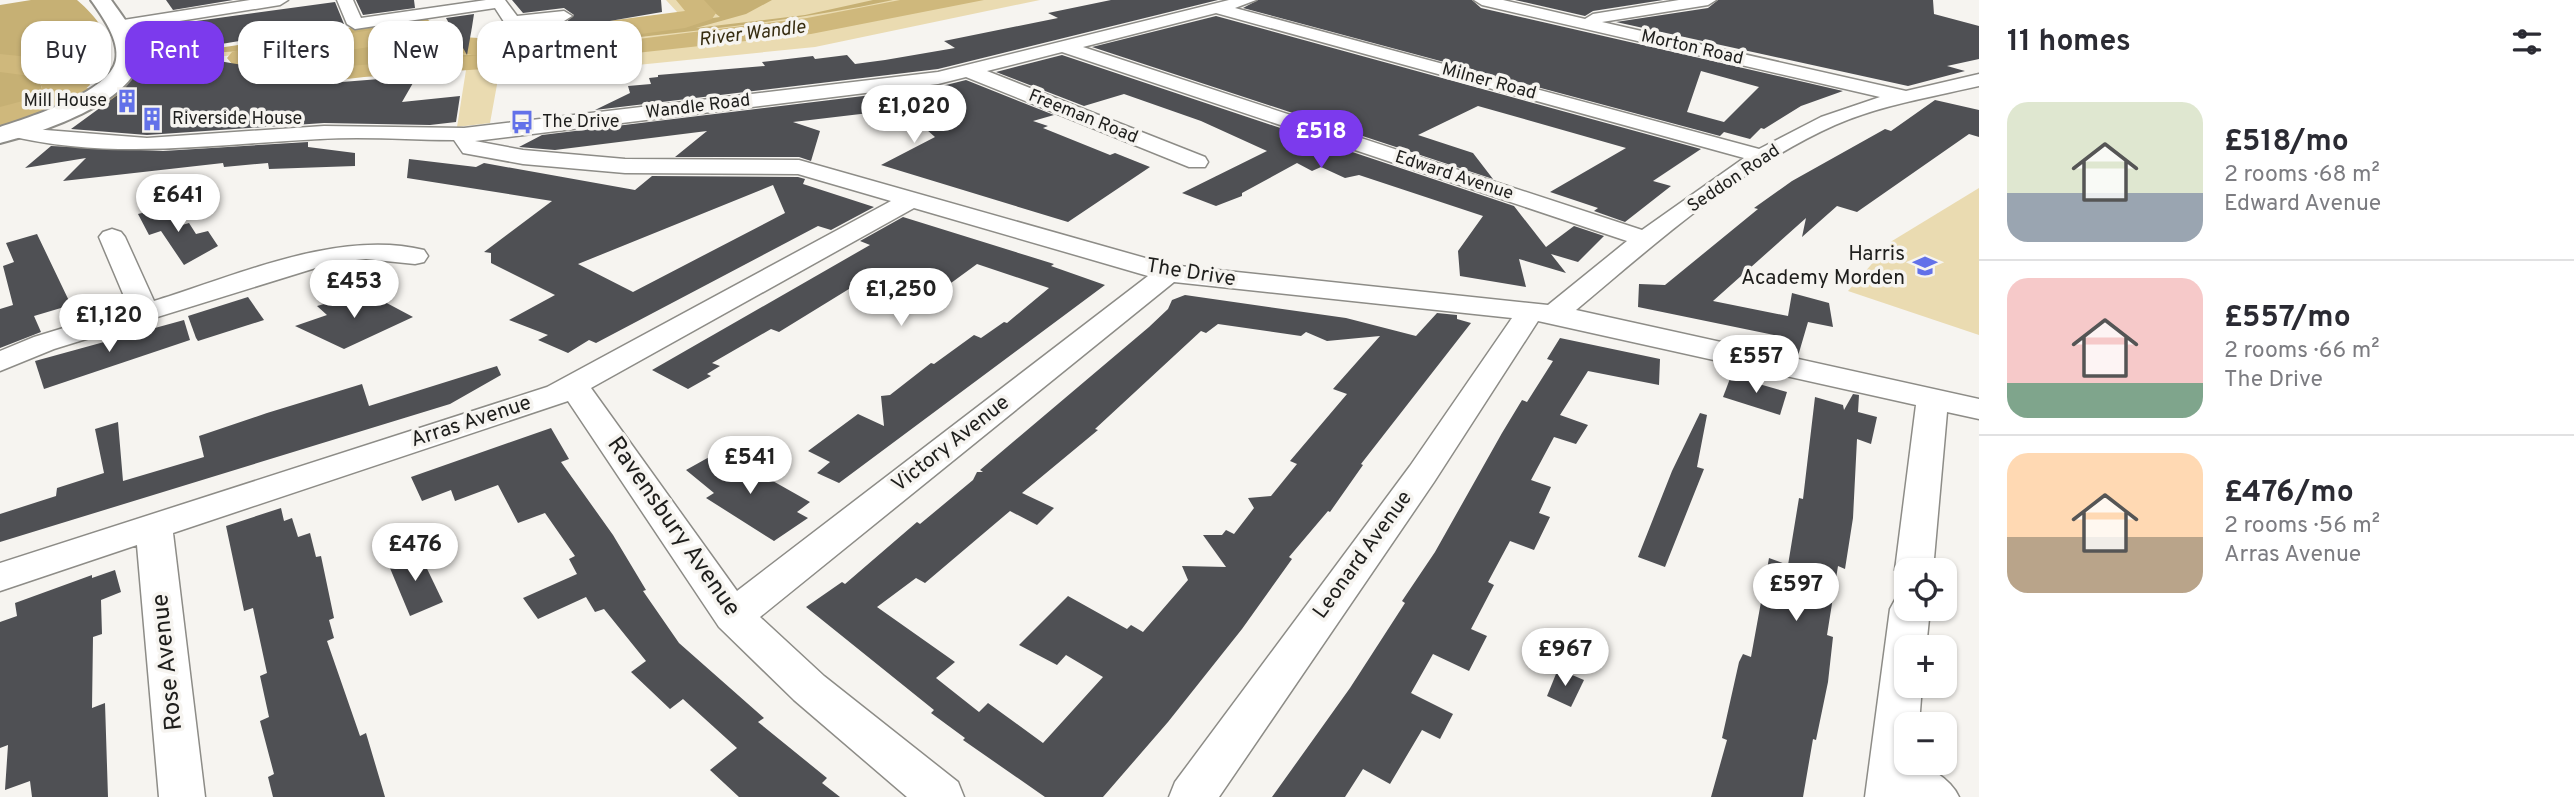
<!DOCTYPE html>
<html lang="en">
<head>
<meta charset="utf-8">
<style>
	body { margin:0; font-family:Overpass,sans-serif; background:#f2f2f3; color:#2b2b33; height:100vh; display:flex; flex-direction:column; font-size:26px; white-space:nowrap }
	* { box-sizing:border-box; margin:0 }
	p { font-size:23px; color:#7c7c81 }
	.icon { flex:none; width:38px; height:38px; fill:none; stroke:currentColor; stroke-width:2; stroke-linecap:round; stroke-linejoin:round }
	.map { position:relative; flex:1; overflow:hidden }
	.side { display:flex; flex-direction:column; background:#fff; width:595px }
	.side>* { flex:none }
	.banner { position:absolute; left:21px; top:21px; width:665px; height:63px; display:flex; gap:14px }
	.fabs { position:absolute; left:1894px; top:558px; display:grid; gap:14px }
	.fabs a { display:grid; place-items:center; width:63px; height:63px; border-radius:14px; background:#fff; box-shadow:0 2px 5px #0004; font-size:35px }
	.price { position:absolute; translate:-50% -60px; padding:0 16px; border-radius:24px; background:#fff; color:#222; font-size:23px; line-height:46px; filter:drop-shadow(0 2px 4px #0008) }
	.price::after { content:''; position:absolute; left:50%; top:42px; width:21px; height:16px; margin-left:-10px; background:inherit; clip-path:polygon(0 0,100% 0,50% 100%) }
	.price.current { background:#7c3aed; color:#fff }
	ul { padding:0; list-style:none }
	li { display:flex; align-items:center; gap:21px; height:175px; padding:0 28px }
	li+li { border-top:2px solid #e1e1e2 }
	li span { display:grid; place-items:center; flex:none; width:196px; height:140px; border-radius:21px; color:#555 }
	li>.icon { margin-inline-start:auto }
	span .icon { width:84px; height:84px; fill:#fffc; stroke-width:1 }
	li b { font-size:30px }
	h2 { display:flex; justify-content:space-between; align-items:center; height:84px; padding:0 28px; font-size:30px }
	.chip { padding:0 24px; border-radius:21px; background:#fff; box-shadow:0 2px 5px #0004; font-size:24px; line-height:63px }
	.chip.current { background:#7c3aed; color:#fff }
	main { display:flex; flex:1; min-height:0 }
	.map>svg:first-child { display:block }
</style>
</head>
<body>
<main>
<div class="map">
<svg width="1979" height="797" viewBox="0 0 1979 797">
	<rect width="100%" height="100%" fill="#f6f4f0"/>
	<g fill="#eadbb1">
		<polygon points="666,0 1040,0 815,47 498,79 490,123 457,127 466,70 385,65 324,68 315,66 325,61 280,51 169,61 173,56 425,16 441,33 464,45 678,13"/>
		<polygon points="1979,188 1979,335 1848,291 1892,241"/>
	</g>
	<g fill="#c6b074">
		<path d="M31,0h46c20,17 36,37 31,64 -34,2 -66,-2 -100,0 16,10 37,9 34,33l20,3 -30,8 -2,5 31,-7 -61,19v-120z"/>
		<path d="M698,0h74l-26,14 -50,14 109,-13 68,-15h20c-87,19 -174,28 -262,38 -102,13 -204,29 -307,30l-9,-2 10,-6 -39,-6 80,-14 8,1 2,4c34,-5 63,9 96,10 40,1 85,-10 124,-17l-8,-3 132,-18z"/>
		<polygon points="425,16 433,26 262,50 173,55"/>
	</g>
	<g fill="#cfb87c">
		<polygon points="900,0 984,0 811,34 499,68 364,77 203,96 154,89 324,68 558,49 807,18"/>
		<path d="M50,62l15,4 43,-2 -1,5 -22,4 5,12c-16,15 -27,15 -48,12 3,-23 -18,-26 -36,-33z"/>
	</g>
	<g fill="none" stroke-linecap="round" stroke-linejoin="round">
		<g fill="#cfb87c" fill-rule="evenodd">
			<polygon points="676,0 704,0 716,13 712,19 685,28 478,56 447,51 420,39 242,67 232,64 227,58 232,52 242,49 420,23 463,37 478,38 685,11"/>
			<polygon points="0,54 87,63 91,69 87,75 53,79 0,72"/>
			<polygon points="184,83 195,85 200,92 195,99 69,109 0,127 0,107 68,89"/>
		</g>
	</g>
	<g fill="#4f5054" fill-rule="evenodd">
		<polygon points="166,0 233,0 173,10"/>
		<polygon points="356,0 414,0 415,8 363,15"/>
		<polygon points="512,0 661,0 662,12 540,33 534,26 564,24 574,15 564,8 523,13"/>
		<polygon points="1111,0 1218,0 938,69 595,110 630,93 628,86 651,84 649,78 658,77 658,75 765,66 762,62 813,56 815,59 847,55 855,64 885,60 955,48 944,41 1058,18 1048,13"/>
		<path d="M1258,0h214l9,8 362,83 -42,15 -37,23 -3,-1 -11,11 -26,-7 -4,4 -477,-128zM1701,71l58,16 -35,35 -37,-10z"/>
		<polygon points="1515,0 1663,0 1593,11 1585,16"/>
		<polygon points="1718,0 1933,0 1934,14 1979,26 1979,59 1947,66 1965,71 1908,86 1616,22 1708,8"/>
		<polygon points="335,2 344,24 197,48 182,23"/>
		<polygon points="474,14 472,27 467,55 446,18"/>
		<polygon points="1216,16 1701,149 1653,181 1671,186 1625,222 1594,211 1598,208 1550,192 1626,148 1478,106 1418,135 1473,153 1493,179 1092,47"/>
		<polygon points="1062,55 1514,206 1546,247 1574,226 1604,236 1578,262 1551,254 1566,273 1519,259 1526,287 1460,276 1458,251 1483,216 1359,175 1345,178 1321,167 1312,171 1297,163 1242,193 1242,196 1216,206 1182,193 1267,151 1201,121 1124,94 1084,106 996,72"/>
		<polygon points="201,58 342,82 417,76 402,102 460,96 456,122 430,125 324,123 147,135 71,129 123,91 138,70"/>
		<polygon points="966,80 1054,115 1033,121 1048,126 1043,128 1110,155 1115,153 1150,167 1068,222 881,165 935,137 903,109 793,122 820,131 811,161 799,157 675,157 707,131 555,150 519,147 542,135 938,87"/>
		<polygon points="1935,100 1979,110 1979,137 1969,134 1857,212 1837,206 1802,237 1806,218 1713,301 1788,316 1792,293 1829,303 1833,327 1808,322 1798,356 1781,353 1784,337 1638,307 1639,284 1665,285 1758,209 1754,208 1792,181 1885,129 1891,131"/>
		<polygon points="308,142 308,147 355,153 355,166 269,169 268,163 224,167 223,163 63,181 86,158 25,168 51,146 163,151"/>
		<path d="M409,159l67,8 8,-4 151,27 17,-14 146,1 7,2 -2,5 71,23 -43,23 -13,-4 -222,117 -7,-3 -21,13 -30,-13 10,-5 -39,-15 46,-25 -64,-32v-10l-7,-1 68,-51 -145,-23zM773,185l12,28 -152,79 -55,-28z"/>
		<polygon points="169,206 182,225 189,223 196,234 208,231 218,246 184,265 161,231 149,235 138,214"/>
		<polygon points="903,217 1054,264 1051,266 1105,285 839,483 817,473 830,462 808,451 858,414 884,426 881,396 890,395 931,363 934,364 974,335 981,338 1004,322 1007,323 1049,288 977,264 936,294 875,273 779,332 771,329 712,363 720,366 707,374 711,376 688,389 652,370 870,245 860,241"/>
		<polygon points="37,234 71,305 34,316 41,332 0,348 0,309 13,305 3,266 14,262 6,243"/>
		<polygon points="366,292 413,317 344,349 295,326 327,315 317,306"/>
		<path d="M1185,295l161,23 70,18 21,-23 20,2v4l14,4 -110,141 2,1 -33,47 -2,-1 -39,46 3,2 -50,70 -74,93 -65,75h-58l-82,-57 2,-2 -34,-25 3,-3 -128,-103 36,-25 3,2 72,-62 3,2 53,-44 4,-8h6l-3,-2 169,-143 19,-18 4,-9zM1218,324l83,12 5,-4 21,9 53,-5 -47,53 14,5 -57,67 7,3 -26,32 -23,2 6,10 -20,26 -8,-4 -4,5h-19l23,32 -44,-1 6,14 -45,52 -12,-7 -4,4 -59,-33 -49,49 38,20 9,-10 37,22 -60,66 -55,-40 -9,9 -43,-34 19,-16 -78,-55 39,-29 9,5 85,-72 27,14 17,-17 -32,-15 76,-63 -3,-1 106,-98 5,2z"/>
		<polygon points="248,297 264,320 198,341 196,338 188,316"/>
		<polygon points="184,320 190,340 44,389 35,361"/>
		<polygon points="1560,338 1660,359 1659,385 1588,371 1560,415 1588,425 1576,444 1554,437 1531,480 1551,487 1539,513 1550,517 1534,550 1510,541 1488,582 1494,585 1471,629 1487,636 1469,671 1433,654 1411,693 1453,714 1440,739 1422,730 1390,784 1363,769 1345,797 1272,797 1350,688 1405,603 1402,601 1435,552 1502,433 1522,400 1527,402 1553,361 1547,359"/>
		<polygon points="497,366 501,375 450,404 0,542 0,514 56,496 57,488 104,473 95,429 118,422 123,481 204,457 199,436 267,413 362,384 369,406"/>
		<polygon points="1731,376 1787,392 1780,415 1723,397"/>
		<polygon points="1853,394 1859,395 1858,412 1877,417 1871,444 1857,439 1853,518 1845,569 1838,566 1827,635 1833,637 1828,682 1816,740 1813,739 1803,797 1711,797 1727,740 1722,738 1739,662 1743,654 1751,657 1769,558 1788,565 1799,498 1803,499 1815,397 1843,405 1844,410"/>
		<polygon points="1700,413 1707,415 1697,467 1704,469 1665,567 1638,557 1672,471"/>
		<polygon points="551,428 569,459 561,462 613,535 646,590 643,591 679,643 764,718 758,722 827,778 822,783 840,797 739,797 710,770 737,748 683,699 670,709 631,672 646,661 604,609 595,612 586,597 538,619 523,598 577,574 569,559 575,556 545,513 518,523 498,485 455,501 451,490 422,501 411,477"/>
		<polygon points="720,451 761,478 764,476 810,502 797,512 808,518 774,541 706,498 714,493 686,470"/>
		<polygon points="281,508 284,521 292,518 298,537 310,533 316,557 321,556 334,618 329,620 334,638 327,641 360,736 366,733 385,797 273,797 268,777 274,774 260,721 269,717 260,676 267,673 253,608 244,611 226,526"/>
		<polygon points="418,550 443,602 410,616 387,561"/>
		<polygon points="115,570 121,592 101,600 102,634 93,637 92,708 105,703 108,797 32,797 30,781 5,790 8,745 0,748 0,622 17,616 15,603 92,575 92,578"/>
		<polygon points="1558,669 1584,680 1571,707 1547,696"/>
	</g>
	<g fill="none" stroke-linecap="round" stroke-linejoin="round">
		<g stroke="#8d8c87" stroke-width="3">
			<g id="minor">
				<polygon points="250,0 288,0 280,5 117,31 108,26 117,21"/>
				<polygon points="337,0 353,0 361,18 486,0 505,0 517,16 564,11 572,16 564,21 512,26 506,25 495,8 355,29 347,24"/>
				<path d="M1229,0h27l-21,8 524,141 62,-32 59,-20 -398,-92 -8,-5h29l82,19 8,-5 86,-14h37l-8,5 -106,17 304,69 73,-17v12c-48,11 -98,19 -144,39 -96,43 -179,118 -259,185l403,89v20l-32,-7 -14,158h-27v11l-5,-1 -6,-10 21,-165 -378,-84 -104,161 -215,315h-50l6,-15 235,-316 102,-148 -338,-36 -414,335 64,59 134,106 6,15h-57l-113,-97 -75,-73 -151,-226 -395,132 32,264h-46l-22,-252 -137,46v-28l547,-176 344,-186 -93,-27 -173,-1 -102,-9 -60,-11 -9,-13c-44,0 -89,-4 -134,-1 -104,5 -210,22 -313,-4l-4,-4 4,-4 140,11 177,-12 140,2 474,-56zM1216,13l528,145 -102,72 -559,-183zM1062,52l565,189 -79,64 -378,-40 -371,-105 -174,-1 -102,-9 -48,-9 463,-57 28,-7 223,90h16l3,-5 -3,-5 -218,-86zM914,208l234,68 -411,315 -146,-203z"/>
				<path d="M112,229l9,3 4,5 29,64c82,-25 184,-72 270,-51l4,6 -4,6 -9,2 -49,-5 -31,3 -281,87 -54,22v-20l34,-14 95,-29 -30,-71 4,-5z"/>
				<path d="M1906,595v14h24l-4,39h-20v38h16l-3,38h-13v39c20,0 45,16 53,34h-94l25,-188 6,-11z"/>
			</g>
		</g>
		<g stroke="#8d8c87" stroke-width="4">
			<path id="major" d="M91,0h20c11,16 30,38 28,58 -3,44 -103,76 -139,85v-16c28,-9 110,-35 116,-67 4,-20 -14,-44 -25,-60z"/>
		</g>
		<use href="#minor" fill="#fff" fill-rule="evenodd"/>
		<use href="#major" fill="#fff" fill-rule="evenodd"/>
	</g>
	<defs>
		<g id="building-bare" transform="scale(1.89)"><path d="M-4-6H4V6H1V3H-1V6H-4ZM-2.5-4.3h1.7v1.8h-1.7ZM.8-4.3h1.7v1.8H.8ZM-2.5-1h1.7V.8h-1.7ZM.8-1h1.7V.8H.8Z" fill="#6271e9" stroke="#f6f4f0" stroke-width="2.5" paint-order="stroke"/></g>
		<g id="bus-bare" transform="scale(1.89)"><path d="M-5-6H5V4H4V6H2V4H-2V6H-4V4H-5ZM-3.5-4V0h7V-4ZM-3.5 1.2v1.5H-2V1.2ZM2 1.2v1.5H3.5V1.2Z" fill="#6271e9" stroke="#f6f4f0" stroke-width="2.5" paint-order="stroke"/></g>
		<g id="school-bare" transform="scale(1.89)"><path d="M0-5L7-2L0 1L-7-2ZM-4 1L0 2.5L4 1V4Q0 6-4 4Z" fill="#6271e9" stroke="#f6f4f0" stroke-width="2.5" paint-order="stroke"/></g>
	</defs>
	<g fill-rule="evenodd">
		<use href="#building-bare" x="127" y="101"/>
		<use href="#building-bare" x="152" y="119"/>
		<use href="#bus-bare" x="522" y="122"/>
		<use href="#school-bare" x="1925" y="266"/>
	</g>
	<g text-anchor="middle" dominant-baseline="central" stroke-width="7" stroke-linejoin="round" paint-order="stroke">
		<g font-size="18" fill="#1e1e1c" stroke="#f6f4f0">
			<text transform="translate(1692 48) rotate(13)">Morton Road</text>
			<text transform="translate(1489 82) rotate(15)">Milner Road</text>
			<text transform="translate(698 107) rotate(-7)">Wandle Road</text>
			<text transform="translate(1083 117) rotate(22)">Freeman Road</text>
			<text transform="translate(1454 176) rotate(18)">Edward Avenue</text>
			<text transform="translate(1734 179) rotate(-34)">Seddon Road</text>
		</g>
		<g font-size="18" fill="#1e1e1c" stroke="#f6f4f0" text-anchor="start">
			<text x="107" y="101" text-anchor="end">Mill House</text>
			<text x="172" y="119">Riverside House</text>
			<text x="542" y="122">The Drive</text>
		</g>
		<g font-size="19" font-style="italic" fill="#362c10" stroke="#f6f4f0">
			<text transform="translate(752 34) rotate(-7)">River Wandle</text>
		</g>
		<g font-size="21" fill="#1e1e1c" stroke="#f6f4f0" text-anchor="end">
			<text x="1905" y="254">Harris<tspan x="1905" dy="24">Academy Morden</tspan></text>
		</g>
		<g font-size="21" fill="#1e1e1c" stroke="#f6f4f0">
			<text transform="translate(1191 273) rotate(9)">The Drive</text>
			<text transform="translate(471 422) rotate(-18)">Arras Avenue</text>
			<text transform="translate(951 444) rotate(-38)">Victory Avenue</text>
			<text transform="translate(1363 555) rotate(-54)">Leonard Avenue</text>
		</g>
		<g font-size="24" fill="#1e1e1c" stroke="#f6f4f0">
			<text transform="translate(673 527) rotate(55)">Ravensbury Avenue</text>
			<text transform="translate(168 662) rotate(-96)">Rose Avenue</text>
		</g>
	</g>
</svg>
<div class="fabs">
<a><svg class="icon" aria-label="locate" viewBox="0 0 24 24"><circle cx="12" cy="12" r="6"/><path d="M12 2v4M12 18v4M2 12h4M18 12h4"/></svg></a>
<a>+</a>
<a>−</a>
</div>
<b class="price" style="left:914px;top:145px">£1,020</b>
<b class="price current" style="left:1321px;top:170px">£518</b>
<b class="price" style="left:178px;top:234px">£641</b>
<b class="price" style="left:354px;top:320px">£453</b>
<b class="price" style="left:901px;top:328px">£1,250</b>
<b class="price" style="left:109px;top:354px">£1,120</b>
<b class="price" style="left:1756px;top:395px">£557</b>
<b class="price" style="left:750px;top:496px">£541</b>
<b class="price" style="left:415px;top:583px">£476</b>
<b class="price" style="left:1796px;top:623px">£597</b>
<b class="price" style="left:1565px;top:688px">£967</b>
<div class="banner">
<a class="chip">Buy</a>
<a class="chip current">Rent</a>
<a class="chip">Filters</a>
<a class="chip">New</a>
<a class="chip">Apartment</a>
</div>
</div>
<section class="side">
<h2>11 homes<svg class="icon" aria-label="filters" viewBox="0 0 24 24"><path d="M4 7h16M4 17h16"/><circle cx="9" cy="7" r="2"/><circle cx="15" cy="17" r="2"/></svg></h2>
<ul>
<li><span style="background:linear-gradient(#dfe7d0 65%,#9aa5b1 0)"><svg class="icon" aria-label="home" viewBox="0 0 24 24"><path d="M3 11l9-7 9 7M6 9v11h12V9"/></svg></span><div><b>£518/mo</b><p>2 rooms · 68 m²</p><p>Edward Avenue</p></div></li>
<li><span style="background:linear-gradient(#f6c9c9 75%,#7fa58c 0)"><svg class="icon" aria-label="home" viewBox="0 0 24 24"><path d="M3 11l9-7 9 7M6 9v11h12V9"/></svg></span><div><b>£557/mo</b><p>2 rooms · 66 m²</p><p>The Drive</p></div></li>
<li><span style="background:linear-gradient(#ffd9b3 60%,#b9a48a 0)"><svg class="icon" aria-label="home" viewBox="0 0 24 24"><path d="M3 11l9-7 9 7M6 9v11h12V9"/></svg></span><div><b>£476/mo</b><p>2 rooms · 56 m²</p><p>Arras Avenue</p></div></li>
</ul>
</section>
</main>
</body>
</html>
